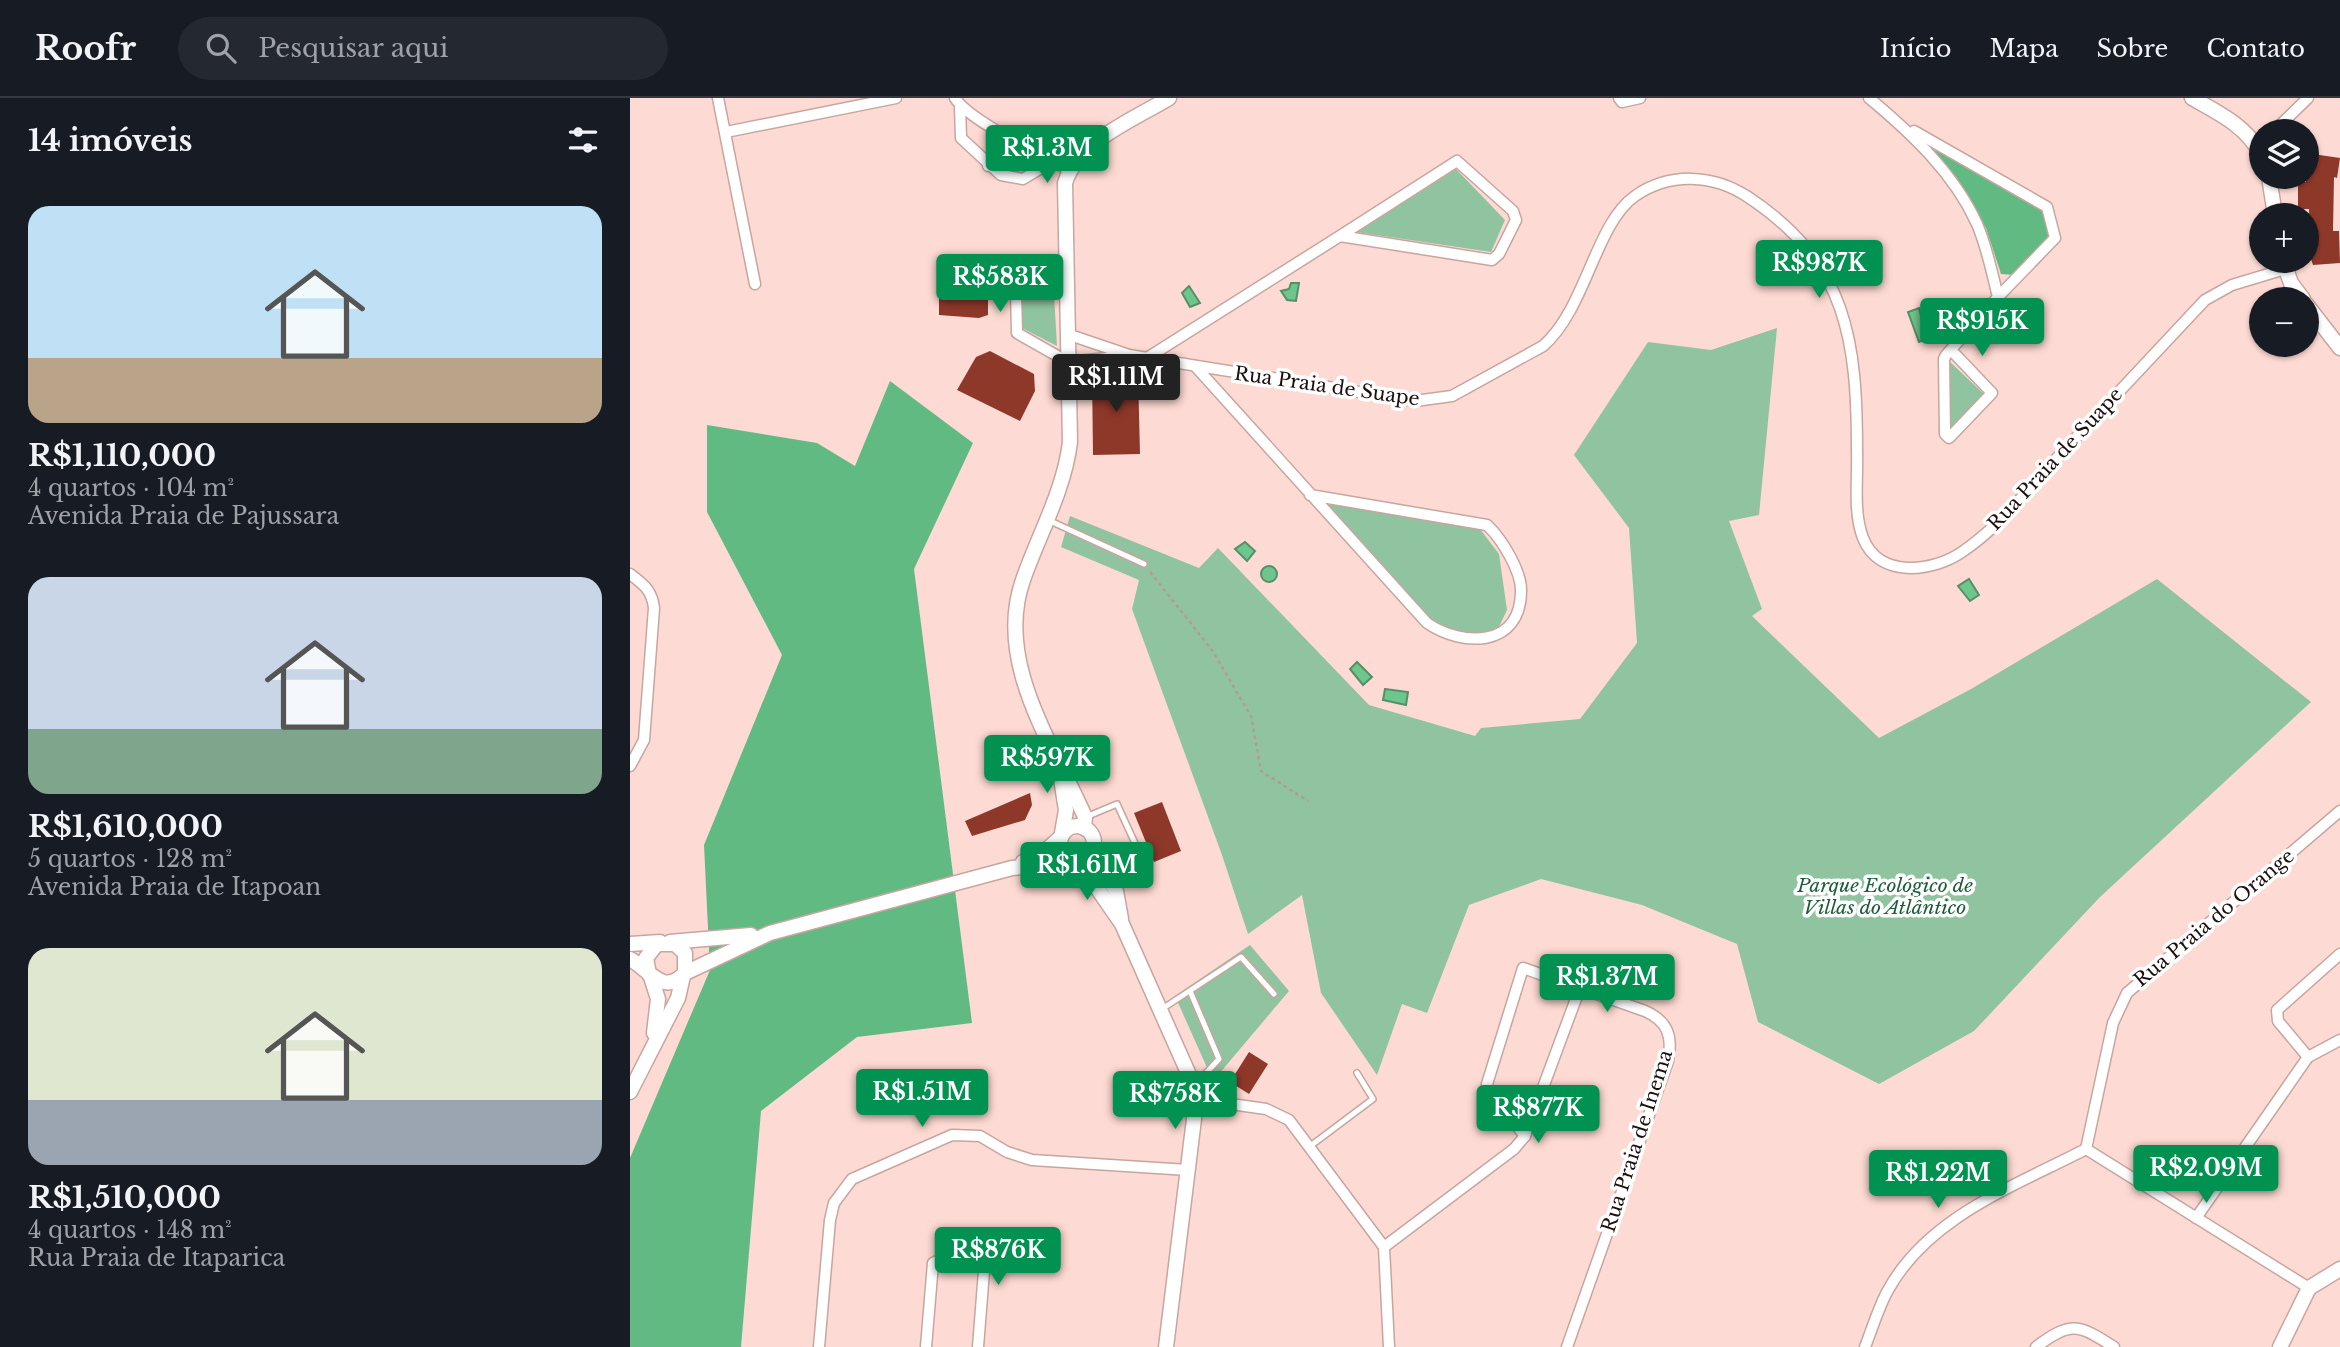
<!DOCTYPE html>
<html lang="pt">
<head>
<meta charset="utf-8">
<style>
	body { margin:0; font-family:"Libre Baskerville",serif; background:#242831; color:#f1f3f6; height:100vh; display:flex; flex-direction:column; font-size:26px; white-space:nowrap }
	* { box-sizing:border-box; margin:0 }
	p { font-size:23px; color:#9ea1a6 }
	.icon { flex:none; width:38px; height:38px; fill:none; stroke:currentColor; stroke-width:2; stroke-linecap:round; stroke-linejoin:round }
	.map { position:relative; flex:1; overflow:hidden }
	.panel { display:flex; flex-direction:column; background:#171b24; width:630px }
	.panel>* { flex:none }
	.tools { position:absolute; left:1619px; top:21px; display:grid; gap:14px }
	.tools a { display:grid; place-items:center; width:70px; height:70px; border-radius:50%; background:#171b24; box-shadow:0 2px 5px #0004; font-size:35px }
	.price { position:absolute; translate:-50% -60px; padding:0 16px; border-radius:7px; background:#019150; color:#fff; font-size:23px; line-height:46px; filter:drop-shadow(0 2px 4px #0008) }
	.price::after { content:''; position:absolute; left:50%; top:42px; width:21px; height:16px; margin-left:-10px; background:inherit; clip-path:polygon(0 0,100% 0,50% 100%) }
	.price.on { background:#222; color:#fff }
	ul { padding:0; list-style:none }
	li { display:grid; align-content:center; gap:14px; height:371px; padding:0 28px }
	li span { display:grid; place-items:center; height:217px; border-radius:21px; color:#555 }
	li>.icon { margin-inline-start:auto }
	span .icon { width:126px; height:126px; fill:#fffc; stroke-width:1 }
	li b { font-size:30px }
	h2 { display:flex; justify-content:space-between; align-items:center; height:84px; padding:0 28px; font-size:30px }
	header { display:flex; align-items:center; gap:42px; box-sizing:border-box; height:98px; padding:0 35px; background:#171b24; border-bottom:2px solid #363941 }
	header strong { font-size:33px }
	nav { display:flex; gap:38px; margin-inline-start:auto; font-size:24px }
	.search { width:490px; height:63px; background:#242831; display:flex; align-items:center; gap:18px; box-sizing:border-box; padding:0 24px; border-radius:38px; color:#9ea1a6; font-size:26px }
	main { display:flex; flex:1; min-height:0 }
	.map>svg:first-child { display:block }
</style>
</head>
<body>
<header>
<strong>Roofr</strong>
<div class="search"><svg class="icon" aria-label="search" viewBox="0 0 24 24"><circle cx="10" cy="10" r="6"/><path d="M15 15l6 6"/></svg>Pesquisar aqui</div>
<nav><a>Início</a><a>Mapa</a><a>Sobre</a><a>Contato</a></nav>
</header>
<main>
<section class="panel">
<h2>14 imóveis<svg class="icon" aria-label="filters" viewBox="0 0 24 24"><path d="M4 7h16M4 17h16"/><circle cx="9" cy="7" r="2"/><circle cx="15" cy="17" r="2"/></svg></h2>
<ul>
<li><span style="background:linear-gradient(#bfe0f5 70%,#b9a48a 0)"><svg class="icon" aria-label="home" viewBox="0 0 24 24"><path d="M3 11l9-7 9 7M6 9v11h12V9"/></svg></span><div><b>R$1,110,000</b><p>4 quartos · 104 m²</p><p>Avenida Praia de Pajussara</p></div></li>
<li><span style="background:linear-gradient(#c9d6e8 70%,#7fa58c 0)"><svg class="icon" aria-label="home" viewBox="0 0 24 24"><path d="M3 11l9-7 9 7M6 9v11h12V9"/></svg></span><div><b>R$1,610,000</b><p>5 quartos · 128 m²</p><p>Avenida Praia de Itapoan</p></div></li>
<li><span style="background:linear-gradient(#dfe7d0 70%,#9aa5b1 0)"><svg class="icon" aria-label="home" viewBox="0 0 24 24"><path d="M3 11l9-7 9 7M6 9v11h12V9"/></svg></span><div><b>R$1,510,000</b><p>4 quartos · 148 m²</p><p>Rua Praia de Itaparica</p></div></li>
</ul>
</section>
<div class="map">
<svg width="1710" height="1249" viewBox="0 0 1710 1249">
	<rect width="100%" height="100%" fill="#fddad3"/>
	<g fill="#90c4a0">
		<polygon points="826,71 875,122 861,154 726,134"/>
		<polygon points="423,179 427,248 392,230 391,200"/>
		<polygon points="1147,230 1129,417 1099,423 1132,511 1122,518 1249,640 1341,591 1527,481 1681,604 1470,799 1344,933 1249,986 1128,924 1107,846 1012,807 911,781 839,807 797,915 772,906 747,977 691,895 672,797 618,836 592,757 502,511 509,482 431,449 440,418 569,470 588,450 739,607 845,638 851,630 950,621 1007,545 999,430 944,357 1018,244 1081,252"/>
		<polygon points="1319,263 1355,297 1319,333"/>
		<polygon points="692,405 850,431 869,456 877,512 868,531 850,539 818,531 799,520"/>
		<polygon points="620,847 659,893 583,983 545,898"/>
	</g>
	<g fill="#61ba82">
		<polygon points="1299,50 1326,61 1412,109 1421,138 1385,177 1371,176 1356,130"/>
		<polygon points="260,283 343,345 284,471 342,925 227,939 131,1013 111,1249 0,1249 0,1060 80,872 74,747 152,557 77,414 77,327 187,345 225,368"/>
	</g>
	<g fill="#6dc68d" stroke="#558f67" stroke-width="2">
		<polygon points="661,185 669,185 666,203 657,202 651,193 659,191"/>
		<polygon points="559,188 570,205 560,209 552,195"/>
		<polygon points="1289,210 1297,241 1289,244 1278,214"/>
		<polygon points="615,444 625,453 617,463 605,451"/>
		<circle cx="639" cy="476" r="8"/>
		<polygon points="1339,481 1349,497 1340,503 1328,488"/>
		<polygon points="727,564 742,579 733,587 720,571"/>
		<polygon points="755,591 778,594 776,607 753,602"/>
	</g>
	<g fill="#8e382a">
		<polygon points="1676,55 1710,60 1707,80 1704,79 1703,133 1709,133 1710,165 1683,167 1681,161 1679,111 1668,111 1668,84 1676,84"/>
		<polygon points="330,182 349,183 358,187 358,217 349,220 309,217 309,199 330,197"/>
		<polygon points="360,253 404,276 405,293 390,323 327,292 346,259"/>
		<polygon points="462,276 508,276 510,356 463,357"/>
		<polygon points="400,695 402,707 395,722 342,738 335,723"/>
		<polygon points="532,704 551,753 524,764 504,715"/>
		<polygon points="619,954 638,966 619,996 600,984"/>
	</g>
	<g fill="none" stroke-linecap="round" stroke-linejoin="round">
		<g stroke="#c7a69f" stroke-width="8">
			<g id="service">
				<polyline points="418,422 514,466"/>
				<polyline points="456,719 487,706 509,754 473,767"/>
				<polyline points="560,893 589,961 566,986"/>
				<polyline points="532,911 611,859 644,896"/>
				<polyline points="679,1049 743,1001 727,975"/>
			</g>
		</g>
		<g stroke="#c7a69f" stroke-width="13">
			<g id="minor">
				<polyline points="88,0 125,186"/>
				<path d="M325,0c14,23 88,57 114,72"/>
				<polyline points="989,0 992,4 1010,0"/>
				<path d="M1239,0c42,35 85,75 108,126 10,23 15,49 21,73l-52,58 -2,4 1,75 4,4 43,-45 -41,-43"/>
				<polyline points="330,8 331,40 371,77 393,81 423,63"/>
				<polyline points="1284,33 1417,109 1425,140 1368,199"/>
				<polyline points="1644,33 1678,0"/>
				<polyline points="96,34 266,0"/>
				<polyline points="358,68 373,34"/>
				<polyline points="435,165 386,194 387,235 438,264 497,258"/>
				<path d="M437,236l62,21 286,46 37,-5 91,-50c43,-37 52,-122 92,-150 35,-24 78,-22 113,1 100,66 109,145 109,255 1,28 -4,60 6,86 16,41 70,34 99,14 37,-25 64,-60 94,-93 49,-53 99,-106 149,-159l27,-15 53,-16"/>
				<polyline points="517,260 710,138 862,162 869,156 886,122 883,113 827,63 710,138"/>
				<path d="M565,268l232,257c35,24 93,25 94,-31 1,-20 -19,-53 -34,-67l-177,-30"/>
				<path d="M0,476c13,10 22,16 24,34l-10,132 -14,26"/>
				<polyline points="1678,959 1648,923 1647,912 1710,856"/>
				<polyline points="566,1001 636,1011 659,1022 754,1149 759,1249"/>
				<path d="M895,1038l-35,-43 -3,-9 36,-116 122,43c23,10 28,26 23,50l-101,286"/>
				<polyline points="1456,1051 1483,925 1497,895 1710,713"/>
				<polyline points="1456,1051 1679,1190"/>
				<polyline points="1566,1120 1678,959 1710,942"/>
				<polyline points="754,1149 884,1051 895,1038 950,890"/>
				<polyline points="189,1249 200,1122 204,1105 222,1081 322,1037 350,1038 377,1054 402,1062 558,1072"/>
				<polyline points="296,1249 303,1165 327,1153 348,1163 354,1173 348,1249"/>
				<path d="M1235,1249c7,-18 13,-38 22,-55 40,-75 128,-106 199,-143"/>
				<path d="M1406,1249c36,-27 43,-22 78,0"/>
			</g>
		</g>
		<g stroke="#c7a69f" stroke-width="17">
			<g id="tertiary">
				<path d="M1562,0c27,15 54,28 69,56"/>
				<polyline points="1639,79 1645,117"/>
				<polyline points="1653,163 1661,185 1673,201"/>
				<polyline points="1676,206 1710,250"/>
				<polyline points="431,681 436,712 432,735"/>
				<circle cx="447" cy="745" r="17"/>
				<path d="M454,730l1,-11c-32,-73 -91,-155 -62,-237 16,-46 41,-89 47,-138l-5,-259c13,-42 68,-63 104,-85"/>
				<polyline points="462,755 486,793 491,821"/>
				<polyline points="393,764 413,755 431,739"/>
				<polyline points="449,764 492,826 564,988 564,1021 536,1249"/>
				<polyline points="40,844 121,837"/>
				<polyline points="0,846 30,844"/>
				<path d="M0,861c19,10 33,38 55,14v-20l-10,-9h-18l-11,14 3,16"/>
				<polyline points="55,875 140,835 382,770 445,764"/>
				<polyline points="21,879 28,901 24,935"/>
				<polyline points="0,994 48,900 53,878"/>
				<polyline points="1650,1249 1679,1190 1710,1171"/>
			</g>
		</g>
		<polyline stroke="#b59a94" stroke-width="2.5" stroke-dasharray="3.5 3.5" stroke-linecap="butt" points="520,474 582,552 621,618 631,673 678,703"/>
		<use href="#service" stroke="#fff" stroke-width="5"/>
		<use href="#minor" stroke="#fff" stroke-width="10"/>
		<use href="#tertiary" stroke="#fff" stroke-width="14"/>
	</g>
	<g text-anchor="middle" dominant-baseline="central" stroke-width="7" stroke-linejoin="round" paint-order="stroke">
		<g font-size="19" fill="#1c100e" stroke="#fff">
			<text transform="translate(697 288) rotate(8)">Rua Praia de Suape</text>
			<text transform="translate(1425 361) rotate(-47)">Rua Praia de Suape</text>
			<text transform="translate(1584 820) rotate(-40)">Rua Praia do Orange</text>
			<text transform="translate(1007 1043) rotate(-72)">Rua Praia de Inema</text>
		</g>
		<g font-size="19" font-style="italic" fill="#1c5d37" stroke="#fff">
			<text x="1255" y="787">Parque Ecológico de<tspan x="1255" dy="22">Villas do Atlântico</tspan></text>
		</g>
	</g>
</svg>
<div class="tools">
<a><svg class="icon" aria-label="layers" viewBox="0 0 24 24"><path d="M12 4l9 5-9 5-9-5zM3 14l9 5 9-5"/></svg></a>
<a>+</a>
<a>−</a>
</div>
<b class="price" style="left:417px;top:87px">R$1.3M</b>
<b class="price" style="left:1189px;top:202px">R$987K</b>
<b class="price" style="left:370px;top:216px">R$583K</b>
<b class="price" style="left:1352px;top:260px">R$915K</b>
<b class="price on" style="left:486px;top:316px">R$1.11M</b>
<b class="price" style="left:417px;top:697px">R$597K</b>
<b class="price" style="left:457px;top:804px">R$1.61M</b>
<b class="price" style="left:977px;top:916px">R$1.37M</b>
<b class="price" style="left:292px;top:1031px">R$1.51M</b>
<b class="price" style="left:545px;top:1033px">R$758K</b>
<b class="price" style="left:908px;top:1047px">R$877K</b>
<b class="price" style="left:1576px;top:1107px">R$2.09M</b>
<b class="price" style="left:1308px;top:1112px">R$1.22M</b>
<b class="price" style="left:368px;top:1189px">R$876K</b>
</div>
</main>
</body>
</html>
